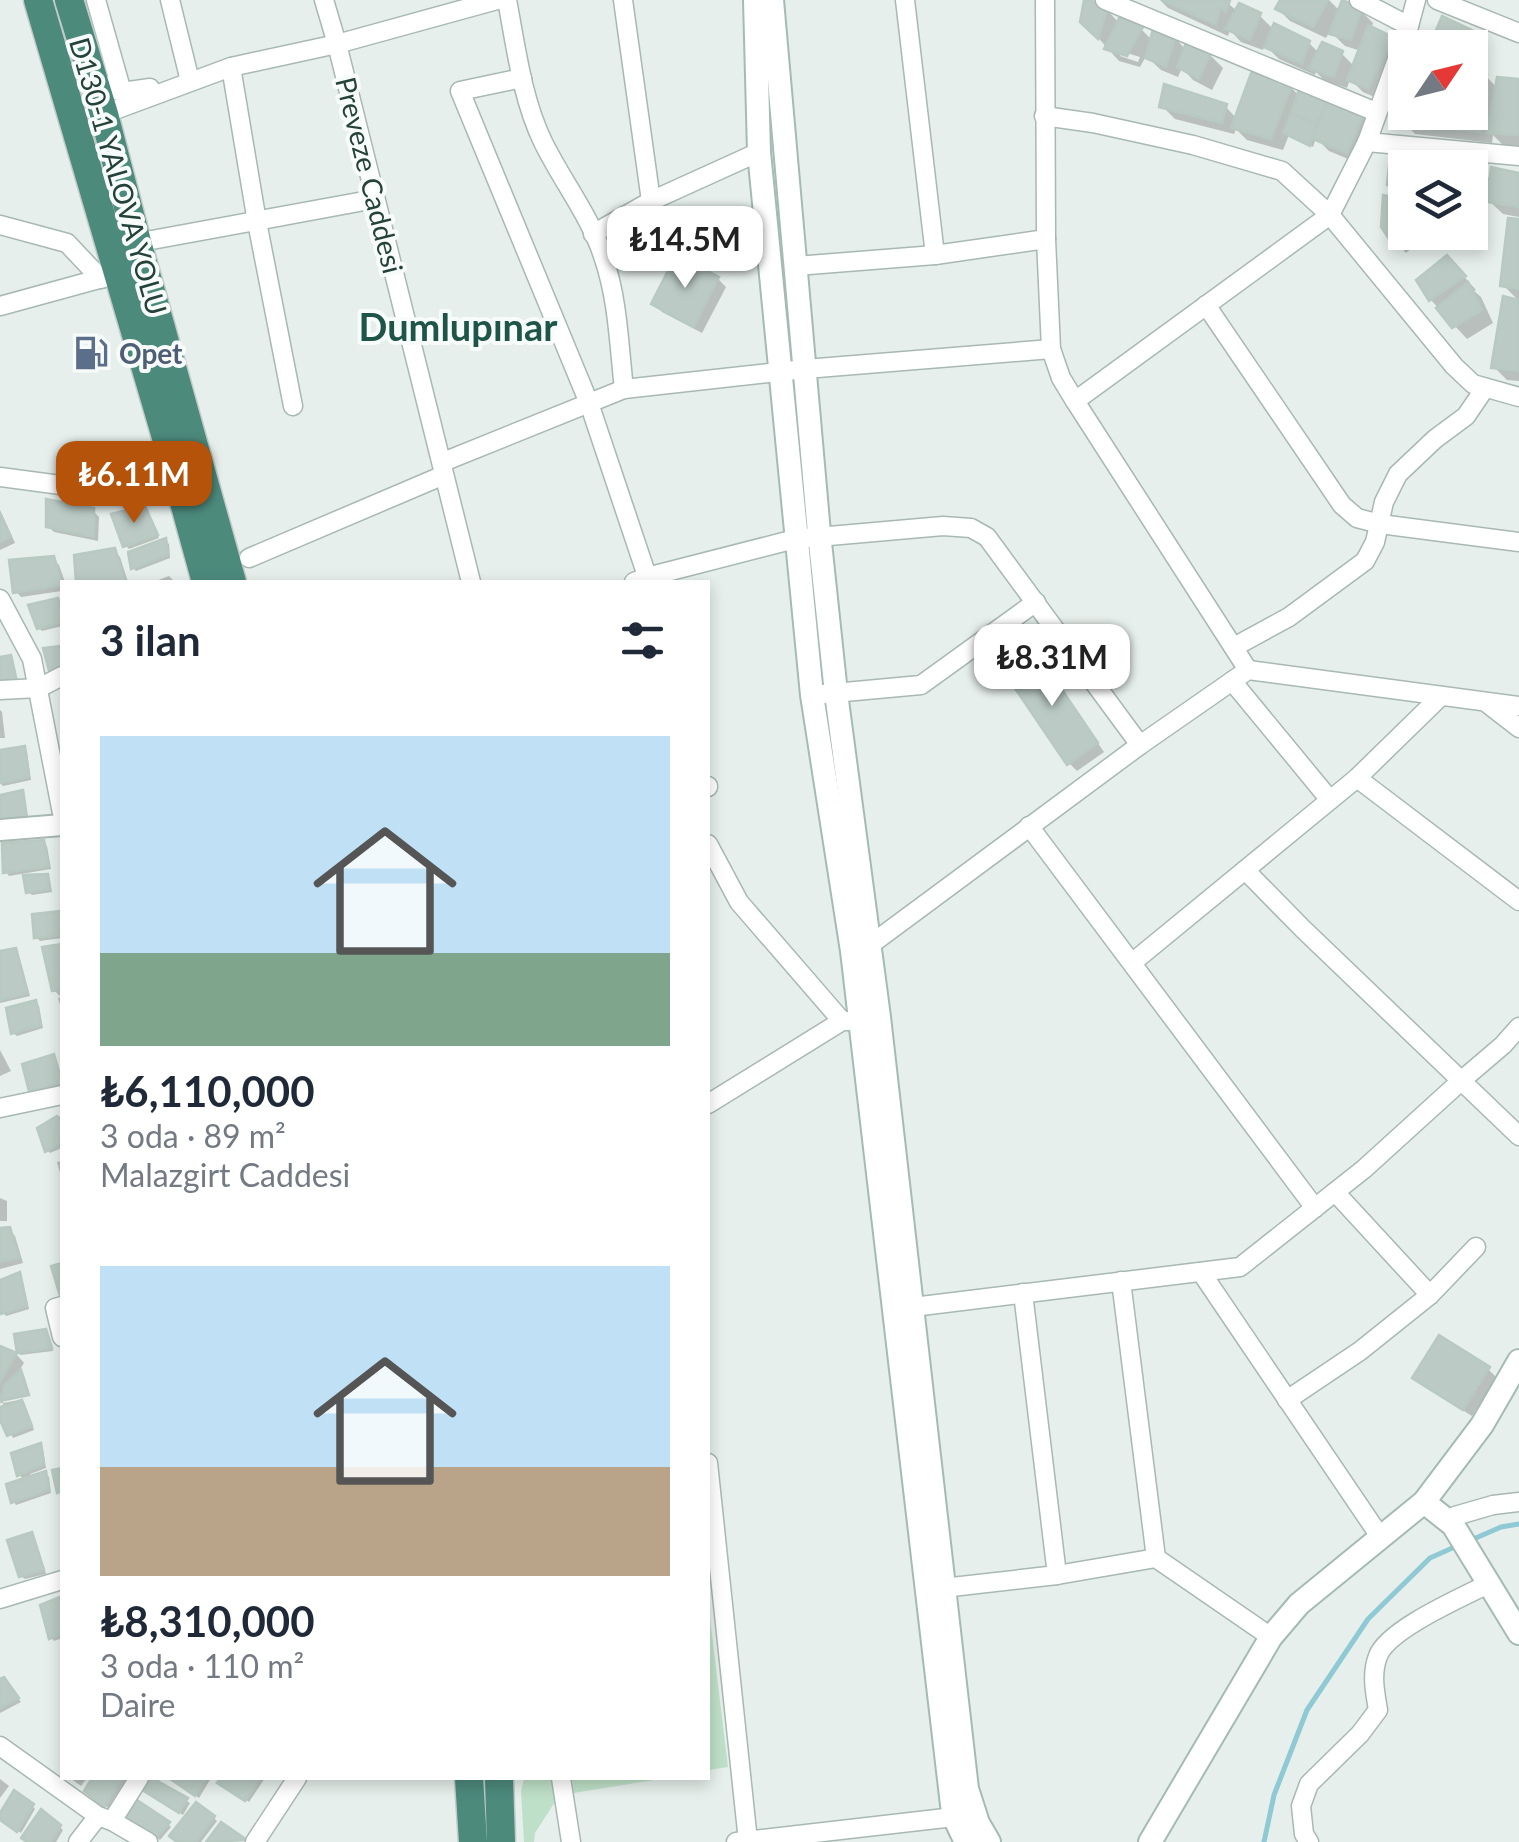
<!DOCTYPE html>
<html lang="tr">
<head>
<meta charset="utf-8">
<style>
	body { margin:0; font-family:Lato,sans-serif; background:#f6f6f7; color:#1f2937; height:100vh; display:flex; flex-direction:column; font-size:38px; white-space:nowrap }
	* { box-sizing:border-box; margin:0 }
	p { font-size:32px; color:#747a83 }
	.icon { flex:none; width:55px; height:55px; fill:none; stroke:currentColor; stroke-width:2; stroke-linecap:round; stroke-linejoin:round }
	.map { position:relative; flex:1; overflow:hidden }
	.details { position:absolute; left:60px; top:580px; width:650px; height:1200px; display:flex; flex-direction:column; background:#fff; border-radius:0px; box-shadow:0 5px 15px #0003 }
	.details>* { flex:none }
	.needle { width:65px; rotate:55deg }
	.controls { position:absolute; left:1388px; top:30px; display:grid; gap:20px }
	.controls a { display:grid; place-items:center; width:100px; height:100px; border-radius:0px; background:#fff; box-shadow:0 5px 15px #0003; font-size:50px }
	.price { position:absolute; translate:-50% -85px; padding:0 22px; border-radius:20px; background:#fff; color:#222; font-size:32px; line-height:65px; filter:drop-shadow(0 2px 5px #0008) }
	.price::after { content:''; position:absolute; left:50%; top:60px; width:30px; height:22px; margin-left:-15px; background:inherit; clip-path:polygon(0 0,100% 0,50% 100%) }
	.price.selected { background:#b45309; color:#fff }
	ul { padding:0; list-style:none }
	li { display:grid; align-content:center; gap:20px; height:530px; padding:0 40px }
	li span { display:grid; place-items:center; height:310px; border-radius:0px; color:#555 }
	li>.icon { margin-inline-start:auto }
	span .icon { width:180px; height:180px; fill:#fffc; stroke-width:1 }
	li b { font-size:42px }
	h2 { display:flex; justify-content:space-between; align-items:center; height:120px; padding:0 40px; font-size:42px }
	.map>svg:first-child { display:block }
</style>
</head>
<body>
<div class="map">
<svg width="1519" height="1842" viewBox="0 0 1519 1842">
	<rect width="100%" height="100%" fill="#e6efeb"/>
	<g fill="#bfe0c8">
		<polygon points="708,1602 728,1767 708,1770"/>
		<polygon points="524,1778 552,1778 555,1802 535,1833 534,1842 524,1842 521,1791"/>
		<polygon points="572,1778 666,1778 574,1793"/>
	</g>
	<g fill="#0003" fill-rule="evenodd">
		<polygon points="1160,0 1224,0 1237,11 1259,15 1274,30 1309,43 1319,53 1341,53 1355,67 1361,51 1345,46 1330,31 1326,38 1290,21 1278,9 1283,0 1329,0 1341,12 1360,10 1373,23 1371,29 1391,39 1404,52 1381,100 1363,92 1350,79 1347,88 1324,80 1316,72 1315,75 1279,59 1265,45 1263,50 1241,42 1230,30 1228,36 1168,8"/>
		<path d="M1107,10l12,13 22,6 12,12 22,-3 11,12 24,5 13,13 -11,22 -19,-10 -11,-12 -4,9 -17,-7 -15,-14 -6,11 -21,-6 -36,-40zM1120,51l20,6 -2,5 -18,-6z"/>
		<polygon points="1470,32 1483,45 1473,64 1470,62 1470,48 1443,48 1435,39"/>
		<polygon points="1470,72 1486,76 1497,88 1519,81 1519,146 1503,145 1493,135 1492,143 1415,134 1403,121 1470,112"/>
		<polygon points="1291,87 1299,96 1301,90 1362,114 1375,127 1360,164 1329,151 1316,138 1313,147 1289,135 1283,150 1247,140 1236,129 1234,134 1175,119 1162,106 1225,106 1237,119"/>
		<polygon points="1392,160 1432,166 1433,168 1405,168 1405,197 1402,197 1389,184"/>
		<polygon points="1477,166 1492,181 1519,175 1519,217 1503,214 1486,198 1478,242 1453,238 1448,232 1470,232 1470,168"/>
		<polygon points="1405,203 1405,232 1430,232 1406,253 1383,227"/>
		<polygon points="1519,222 1519,301 1503,285"/>
		<polygon points="1459,271 1476,290 1474,291 1481,297 1493,323 1467,339 1431,300 1419,280"/>
		<polygon points="718,279 726,287 702,333 662,312 654,304"/>
		<polygon points="1519,302 1519,381 1507,380 1494,367"/>
		<polygon points="0,510 15,543 0,550"/>
		<polygon points="93,511 99,517 98,541 54,532 48,526"/>
		<polygon points="148,512 159,538 129,549 126,546"/>
		<polygon points="166,541 169,544 170,558 136,571 133,568"/>
		<polygon points="114,551 120,557 128,582 79,582 76,557"/>
		<polygon points="53,559 59,565 65,582 62,582 62,591 21,597 16,591"/>
		<polygon points="169,576 175,582 153,582"/>
		<polygon points="57,601 62,609 62,626 42,631 39,628"/>
		<polygon points="1045,665 1104,752 1077,771 1069,763"/>
		<polygon points="0,710 2,712 5,738 0,738"/>
		<polygon points="24,749 27,752 31,780 3,786 0,783 0,753"/>
		<polygon points="43,843 47,846 51,869 9,876 6,872"/>
		<polygon points="47,877 50,880 52,892 32,895 29,892"/>
		<polygon points="61,914 62,938 40,941 36,937"/>
		<polygon points="62,947 62,1011 58,998 61,997 54,990 45,949"/>
		<polygon points="15,950 18,954 30,996 0,1003 0,953"/>
		<polygon points="35,1003 39,1006 43,1028 17,1036 13,1033"/>
		<polygon points="0,1050 11,1071 0,1076"/>
		<polygon points="53,1057 56,1060 62,1085 35,1093 31,1090"/>
		<polygon points="57,1119 62,1124 62,1148 50,1153 47,1150"/>
		<polygon points="62,1161 62,1180 57,1162"/>
		<polygon points="0,1198 7,1201 7,1221 0,1221"/>
		<polygon points="9,1230 15,1236 23,1263 0,1269 0,1231"/>
		<polygon points="19,1275 22,1279 29,1309 6,1316 3,1312 0,1298 0,1282"/>
		<polygon points="45,1332 49,1335 53,1351 20,1355 17,1336"/>
		<polygon points="0,1349 18,1356 24,1363 19,1371 24,1376 29,1392 3,1398 3,1403 31,1398 19,1400 25,1406 34,1430 13,1438 0,1413 0,1410 7,1408 1,1402 0,1404"/>
		<polygon points="1488,1369 1496,1377 1472,1416 1423,1385 1415,1377"/>
		<polygon points="40,1446 43,1449 46,1468 30,1474 32,1478 45,1473 49,1477 51,1493 16,1505 13,1501 25,1480 19,1475"/>
		<polygon points="32,1535 35,1539 46,1574 25,1579 21,1576"/>
		<polygon points="62,1598 62,1638 54,1641 51,1637 43,1606"/>
		<polygon points="0,1682 7,1683 21,1702 0,1713"/>
		<polygon points="70,1778 87,1778 81,1786"/>
		<polygon points="95,1778 127,1778 108,1808 87,1790"/>
		<polygon points="171,1778 211,1778 199,1798"/>
		<polygon points="224,1778 265,1778 249,1802 224,1786 221,1782"/>
		<polygon points="0,1779 9,1786 0,1798"/>
		<polygon points="153,1781 190,1803 183,1815 150,1794"/>
		<polygon points="32,1806 35,1809 21,1833 4,1821"/>
		<polygon points="42,1812 63,1830 56,1842 30,1842"/>
		<polygon points="214,1818 217,1821 201,1842 180,1842"/>
		<polygon points="132,1820 168,1824 171,1827 160,1840"/>
	</g>
	<g fill="none" stroke-linecap="round" stroke-linejoin="round">
		<g stroke="#8ec9d4" stroke-width="5">
			<polyline points="1469,1541 1501,1527 1519,1524"/>
			<polyline points="1264,1842 1274,1795 1307,1710 1368,1619 1430,1558 1459,1545"/>
		</g>
	</g>
	<g fill="#bbcac4" stroke="#b8c9c2" stroke-width="2.5">
		<polygon points="1084,0 1090,0 1108,8 1098,39 1080,22"/>
		<polygon points="1162,0 1230,0 1226,12 1220,8 1216,25"/>
		<polygon points="1280,0 1328,0 1313,27 1275,9"/>
		<polygon points="1342,0 1362,8 1351,40 1329,34"/>
		<polygon points="1239,3 1261,13 1250,40 1225,29"/>
		<polygon points="1121,14 1143,27 1127,56 1104,49"/>
		<polygon points="1442,16 1472,30 1463,48 1448,48 1432,40"/>
		<polygon points="1274,23 1310,41 1302,64 1264,47"/>
		<polygon points="1368,25 1393,37 1368,89 1347,80"/>
		<polygon points="1154,26 1176,36 1166,66 1145,58"/>
		<polygon points="1187,40 1211,53 1199,79 1177,67"/>
		<polygon points="1322,42 1343,51 1334,77 1309,68"/>
		<polygon points="1253,68 1292,85 1271,139 1231,128"/>
		<polygon points="1470,69 1487,74 1480,132 1400,122 1405,109 1405,112 1470,112"/>
		<polygon points="1497,77 1519,79 1519,135 1487,133"/>
		<polygon points="1164,84 1227,104 1222,123 1159,107"/>
		<polygon points="1300,86 1329,98 1316,124 1291,113"/>
		<polygon points="1329,98 1364,112 1347,153 1313,139"/>
		<polygon points="1291,113 1316,124 1310,146 1283,133"/>
		<polygon points="1390,157 1433,164 1432,168 1405,168 1405,188 1387,185"/>
		<polygon points="1444,159 1478,164 1470,208 1470,168 1444,168"/>
		<polygon points="1491,167 1519,173 1519,207 1487,202"/>
		<polygon points="1383,195 1405,200 1405,231 1391,242 1381,227"/>
		<polygon points="1508,218 1519,219 1519,289 1500,286"/>
		<polygon points="676,255 719,277 694,327 651,304"/>
		<polygon points="1447,255 1466,276 1429,301 1416,280"/>
		<polygon points="1468,282 1482,310 1452,328 1436,308"/>
		<polygon points="1503,296 1519,300 1519,371 1491,368"/>
		<polygon points="46,499 94,508 94,537 46,527"/>
		<polygon points="145,506 158,535 123,547 111,514"/>
		<polygon points="0,513 11,537 0,542"/>
		<polygon points="166,538 168,555 131,569 128,552"/>
		<polygon points="115,548 125,582 76,582 74,555"/>
		<polygon points="54,556 62,585 13,593 9,560"/>
		<polygon points="58,598 62,610 62,622 37,629 28,605"/>
		<polygon points="62,646 62,666 49,671 43,648"/>
		<polygon points="1037,653 1098,743 1067,765 1006,675"/>
		<polygon points="11,655 17,682 0,681 0,657"/>
		<polygon points="25,746 29,777 0,783 0,750"/>
		<polygon points="23,790 27,818 0,821 0,795"/>
		<polygon points="44,840 49,866 3,873 2,843"/>
		<polygon points="48,874 50,889 26,893 23,875"/>
		<polygon points="62,911 62,935 34,938 32,914"/>
		<polygon points="62,944 62,990 52,991 42,947"/>
		<polygon points="16,948 28,993 0,1000 0,951"/>
		<polygon points="36,1000 41,1025 11,1034 6,1008"/>
		<polygon points="54,1054 62,1082 29,1091 22,1064"/>
		<polygon points="57,1116 62,1120 62,1143 45,1152 37,1128"/>
		<polygon points="10,1227 19,1258 0,1262 0,1228"/>
		<polygon points="62,1263 62,1295 60,1296 51,1266"/>
		<polygon points="20,1272 27,1306 1,1314 0,1280"/>
		<polygon points="46,1329 52,1348 17,1353 14,1334"/>
		<polygon points="1439,1335 1490,1367 1463,1410 1412,1378"/>
		<polygon points="0,1346 17,1353 0,1382"/>
		<polygon points="21,1370 29,1395 0,1401 5,1384"/>
		<polygon points="22,1400 32,1426 7,1436 0,1420 0,1407"/>
		<polygon points="41,1443 44,1464 17,1476 11,1453"/>
		<polygon points="62,1468 62,1491 57,1493 52,1470"/>
		<polygon points="46,1471 49,1490 11,1503 6,1484"/>
		<polygon points="32,1532 44,1570 19,1577 7,1540"/>
		<polygon points="62,1596 62,1634 49,1639 40,1605"/>
		<polygon points="4,1677 19,1698 0,1708 0,1679"/>
		<polygon points="92,1778 122,1778 104,1807 84,1791"/>
		<polygon points="152,1778 188,1798 179,1813 144,1791"/>
		<polygon points="169,1778 206,1778 195,1796"/>
		<polygon points="221,1778 260,1778 245,1801 217,1783"/>
		<polygon points="14,1790 34,1804 17,1832 0,1820 0,1813"/>
		<polygon points="137,1800 170,1822 156,1839 125,1817"/>
		<polygon points="196,1802 215,1816 196,1842 177,1842 169,1836"/>
		<polygon points="41,1809 61,1825 51,1842 27,1842 21,1838"/>
		<polygon points="221,1822 247,1840 206,1842"/>
	</g>
	<g fill="none" stroke-linecap="round" stroke-linejoin="round">
		<g stroke="#a8b8b2" stroke-width="21">
			<g id="minor">
				<polyline points="96,0 122,92"/>
				<polyline points="170,0 190,81"/>
				<polyline points="324,0 337,44 471,582"/>
				<path d="M507,0c9,47 15,99 36,142 19,39 48,75 61,117 14,41 15,87 20,130"/>
				<polyline points="623,0 651,201"/>
				<polyline points="905,0 935,255"/>
				<polyline points="1045,0 1046,239 1051,349 1061,378 1075,401 1248,670"/>
				<polyline points="1105,0 1376,112"/>
				<polyline points="1359,0 1409,26"/>
				<polyline points="1437,0 1519,33"/>
				<polyline points="231,67 257,222 293,406"/>
				<polyline points="522,78 460,91 589,403 649,582"/>
				<polyline points="93,81 122,92 150,88"/>
				<polyline points="94,111 104,114 231,67 337,44 497,0"/>
				<polyline points="1044,116 1093,123 1193,145 1282,171 1330,215 1454,366 1473,384 1519,397"/>
				<polyline points="1367,142 1519,156"/>
				<polyline points="0,225 67,243 101,279"/>
				<polyline points="593,234 651,201 759,152"/>
				<polyline points="130,244 375,199"/>
				<polyline points="796,266 935,255 1046,239"/>
				<polyline points="1206,305 1342,505 1357,518 1380,524 1519,542"/>
				<polyline points="0,306 117,274"/>
				<polyline points="1075,401 1330,215 1367,142 1409,26 1416,0"/>
				<polyline points="443,462 624,389 805,369 1051,349"/>
				<polyline points="0,477 83,488 148,485 178,479"/>
				<polyline points="249,558 444,475"/>
				<polyline points="634,582 647,577 795,539 943,526 971,528 987,537 1140,745"/>
				<polyline points="0,599 32,659 62,813"/>
				<polyline points="1234,647 1289,617 1365,561 1375,542 1384,502 1398,474 1435,439 1466,416 1485,388"/>
				<polyline points="1232,681 1330,800"/>
				<polyline points="0,690 39,688 62,676"/>
				<polyline points="823,694 921,685 1036,602"/>
				<polyline points="1488,704 1519,728"/>
				<polyline points="1357,778 1519,901"/>
				<polyline points="708,786 708,787"/>
				<polyline points="1029,826 1315,1208"/>
				<polyline points="708,844 739,902 842,1021"/>
				<polyline points="1245,870 1303,929 1519,1136"/>
				<polyline points="862,948 870,945 1140,745 1248,670 1519,706"/>
				<polyline points="1133,962 1357,778 1441,696"/>
				<polyline points="708,1104 842,1021 854,1021"/>
				<polyline points="0,1108 62,1095"/>
				<polyline points="1335,1192 1430,1295"/>
				<polyline points="1201,1272 1381,1538"/>
				<polyline points="1121,1281 1156,1558"/>
				<polyline points="1023,1293 1057,1575"/>
				<polyline points="62,1306 55,1308 62,1337"/>
				<polyline points="913,1307 1240,1267 1364,1169 1462,1080 1503,1045 1519,1027"/>
				<polyline points="1287,1400 1360,1351 1430,1295 1476,1247"/>
				<polyline points="708,1463 748,1841"/>
				<polyline points="1455,1516 1493,1505 1519,1502"/>
				<polyline points="943,1588 1057,1575 1156,1558 1271,1637"/>
				<polyline points="0,1599 62,1580"/>
				<polyline points="0,1746 98,1816 112,1821 148,1842"/>
				<polyline points="561,1778 571,1842"/>
				<polyline points="112,1821 139,1778"/>
				<polyline points="78,1842 98,1816"/>
				<polyline points="255,1842 297,1778"/>
				<polyline points="736,1842 954,1817"/>
				<path d="M1309,1842l-5,-8 -3,-28 8,-22 51,-50 18,-24c-3,-18 -7,-36 0,-54 10,-27 85,-59 112,-73"/>
			</g>
		</g>
		<g stroke="#a8b8b2" stroke-width="24">
			<polyline id="tertiary" points="0,830 62,825"/>
		</g>
		<g stroke="#a4bbb3" stroke-width="26">
			<g id="secondary">
				<polyline points="755,0 759,152 812,695 852,951 952,1805 954,1817 966,1842"/>
				<polyline points="772,0 819,533 836,693 879,1017 967,1789 978,1823 989,1842"/>
				<polyline points="1424,1502 1453,1525 1519,1633"/>
				<polyline points="1150,1842 1271,1637 1299,1604 1424,1502 1482,1425 1519,1361"/>
			</g>
		</g>
		<g stroke="#c2cac8" stroke-width="31">
			<g id="trunk">
				<polyline points="38,0 168,444 206,582"/>
				<polyline points="69,0 104,114 137,242 232,582"/>
				<polyline points="469,1778 473,1842"/>
				<polyline points="499,1778 501,1842"/>
			</g>
		</g>
		<use href="#minor" stroke="#fff" stroke-width="18"/>
		<use href="#tertiary" stroke="#fff" stroke-width="20"/>
		<use href="#secondary" stroke="#fff" stroke-width="22"/>
		<use href="#trunk" stroke="#4c8a7c" stroke-width="28"/>
	</g>
	<defs>
		<g id="fuel-bare" transform="scale(2.7)"><path d="M-5.5-6h7V0h2V4h1.3V-2.5L3-4.5l.8-.8L6-3V5H2.5V1h-1V6h-7ZM-4.2-4.7v3.2H.2V-4.7Z" fill="#5c6f8a" stroke="#f7fbf9" stroke-width="2.5" paint-order="stroke"/></g>
	</defs>
	<g fill-rule="evenodd">
		<use href="#fuel-bare" x="91" y="353"/>
	</g>
	<g text-anchor="middle" dominant-baseline="central" stroke-width="8" stroke-linejoin="round" paint-order="stroke">
		<g font-size="28" fill="#24423a" stroke="#f7fbf9">
			<text transform="translate(370 175) rotate(76)">Preveze Caddesi</text>
			<text transform="translate(119 176) rotate(74)">D130-1 YALOVA YOLU</text>
		</g>
		<g font-size="28" font-weight="bold" fill="#4e5e75" stroke="#f7fbf9" text-anchor="start">
			<text x="119" y="353">Opet</text>
		</g>
		<g font-size="38" font-weight="bold" fill="#1f5548" stroke="#f7fbf9">
			<text x="458" y="326">Dumlupınar</text>
		</g>
	</g>
</svg>
<div class="controls">
<a><svg class="needle" viewBox="-14 -14 28 28"><path d="M0-13l5 13h-10z" fill="#e53935"/><path d="M0 13l5-13h-10z" fill="#747a83"/></svg></a>
<a><svg class="icon" aria-label="layers" viewBox="0 0 24 24"><path d="M12 4l9 5-9 5-9-5zM3 14l9 5 9-5"/></svg></a>
</div>
<b class="price" style="left:685px;top:291px">₺14.5M</b>
<b class="price selected" style="left:134px;top:526px">₺6.11M</b>
<b class="price" style="left:1052px;top:709px">₺8.31M</b>
<section class="details">
<h2>3 ilan<svg class="icon" aria-label="filters" viewBox="0 0 24 24"><path d="M4 7h16M4 17h16"/><circle cx="9" cy="7" r="2"/><circle cx="15" cy="17" r="2"/></svg></h2>
<ul>
<li><span style="background:linear-gradient(#bfe0f5 70%,#7fa58c 0)"><svg class="icon" aria-label="home" viewBox="0 0 24 24"><path d="M3 11l9-7 9 7M6 9v11h12V9"/></svg></span><div><b>₺6,110,000</b><p>3 oda · 89 m²</p><p>Malazgirt Caddesi</p></div></li>
<li><span style="background:linear-gradient(#bfe0f5 65%,#b9a48a 0)"><svg class="icon" aria-label="home" viewBox="0 0 24 24"><path d="M3 11l9-7 9 7M6 9v11h12V9"/></svg></span><div><b>₺8,310,000</b><p>3 oda · 110 m²</p><p>Daire</p></div></li>
</ul>
</section>
</div>
</body>
</html>
